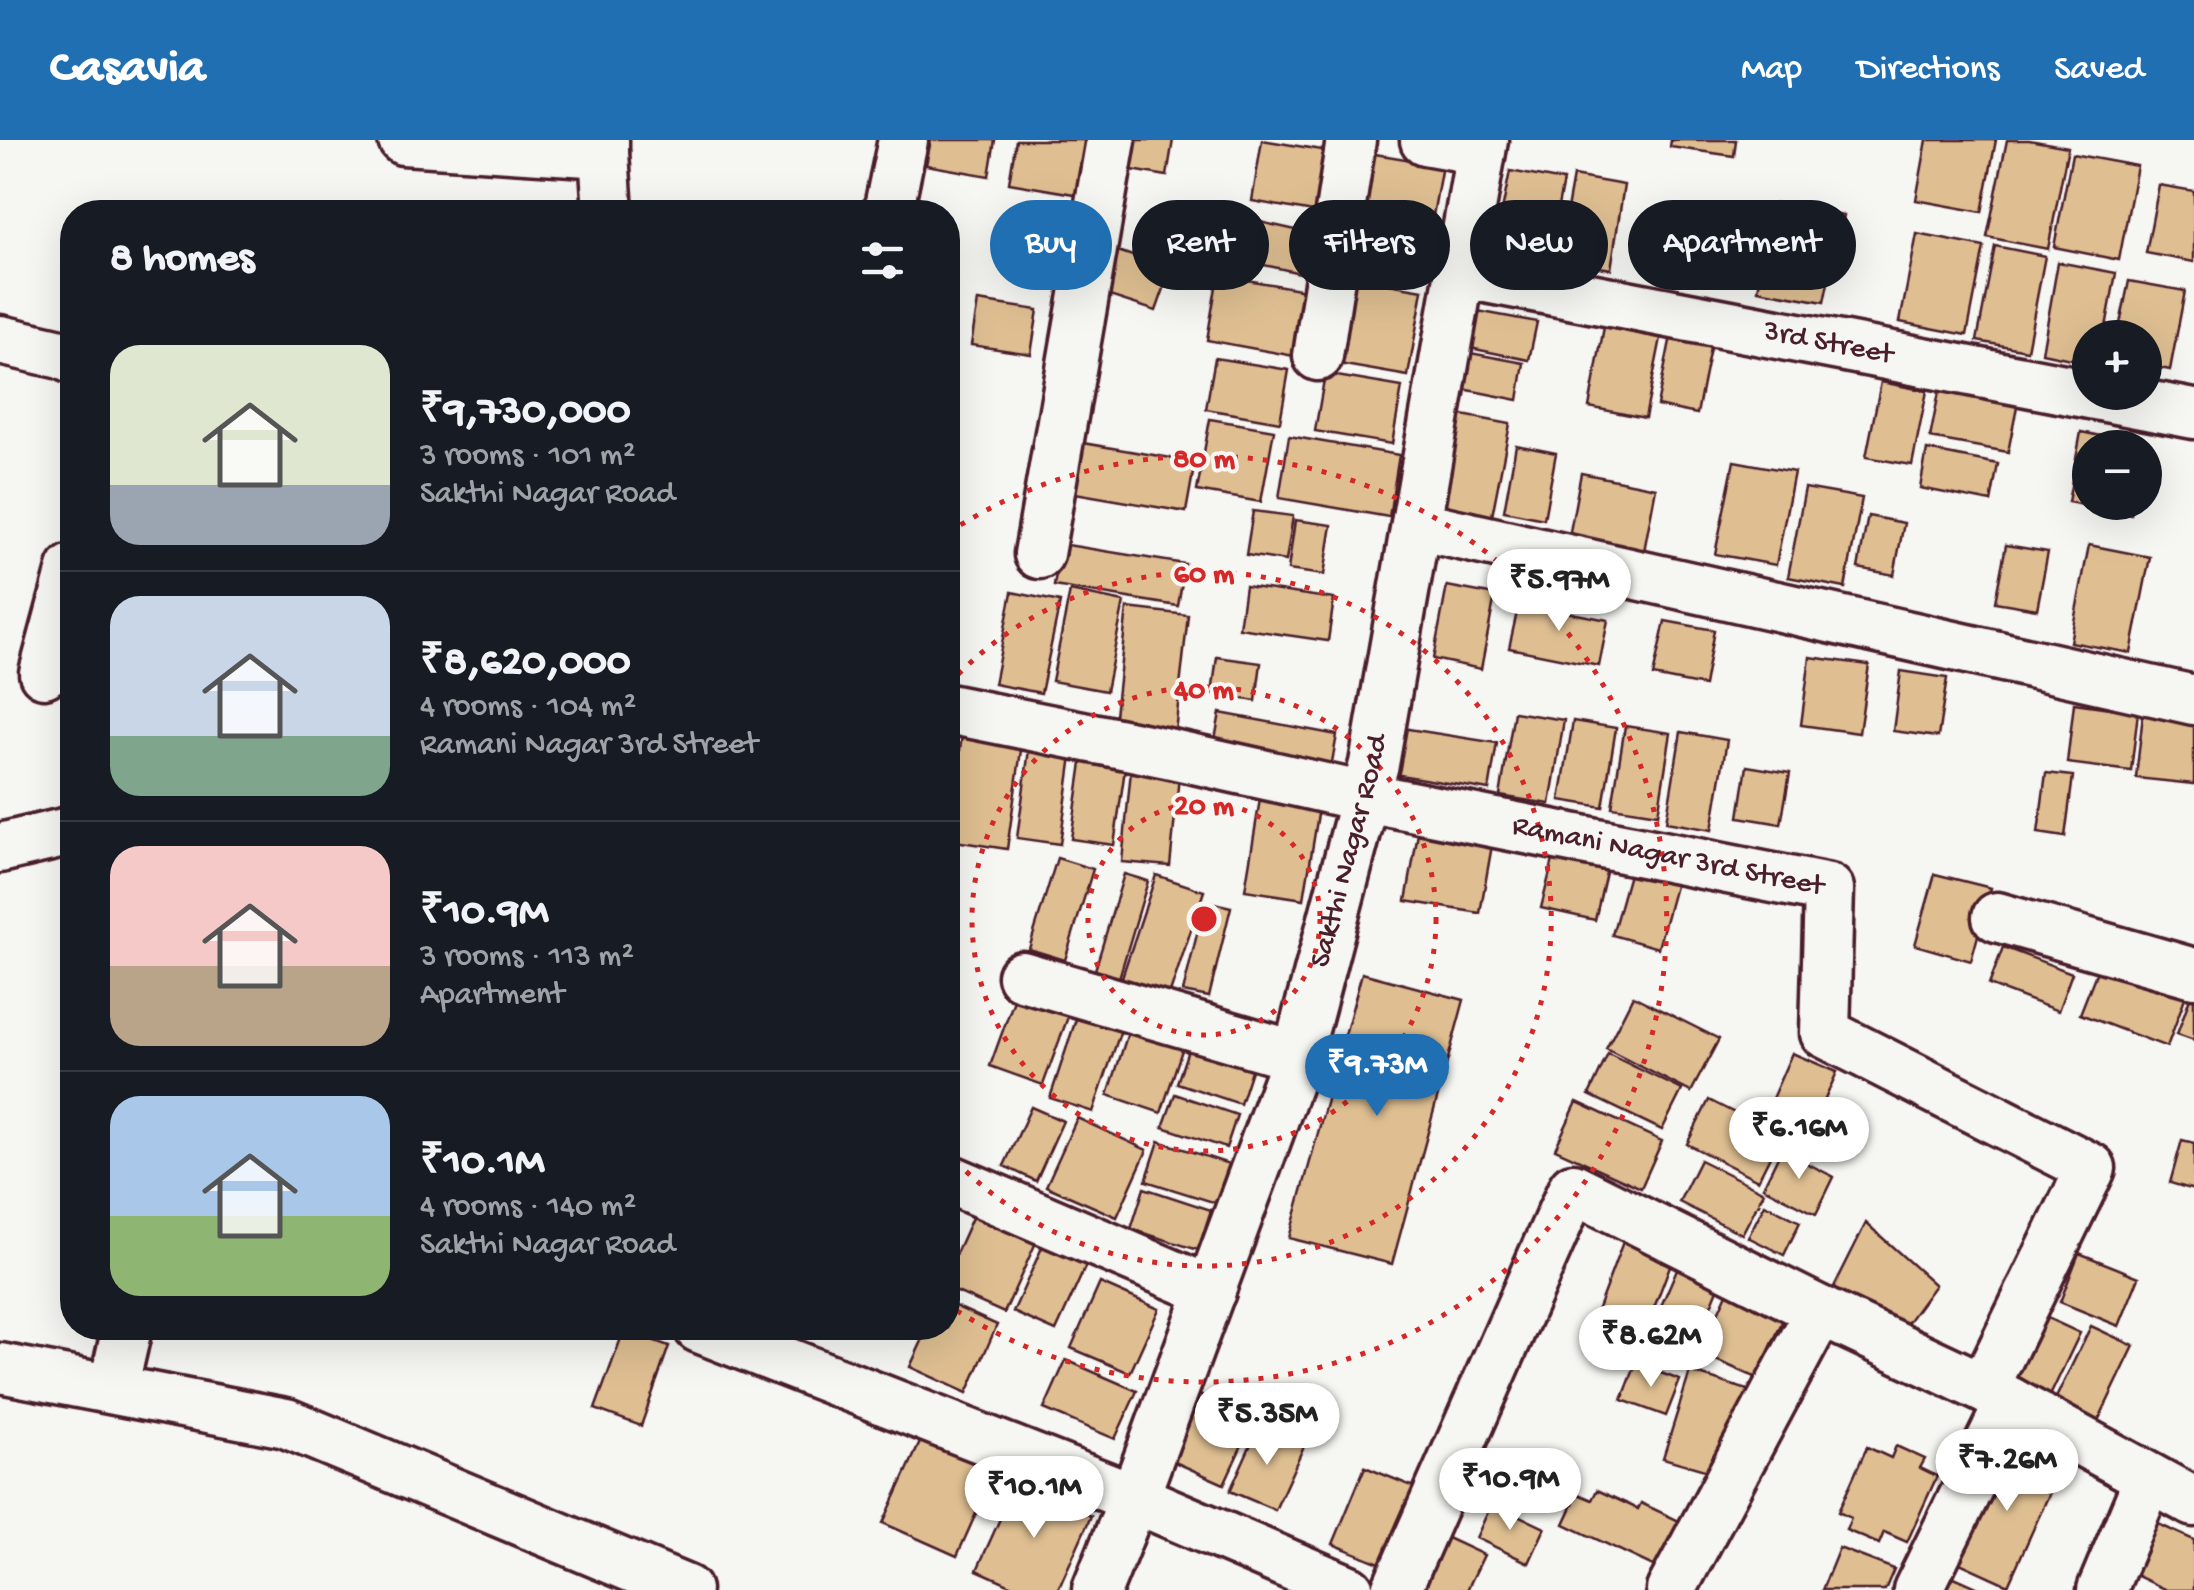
<!DOCTYPE html>
<html lang="en">
<head>
<meta charset="utf-8">
<style>
	body { margin:0; font-family:"Gochi Hand",sans-serif; background:#242831; color:#f1f3f6; height:100vh; display:flex; flex-direction:column; font-size:38px; white-space:nowrap }
	* { box-sizing:border-box; margin:0 }
	p { font-size:32px; color:#9ea1a6 }
	.icon { flex:none; width:55px; height:55px; fill:none; stroke:currentColor; stroke-width:2; stroke-linecap:round; stroke-linejoin:round }
	.map { position:relative; flex:1; overflow:hidden }
	.details { position:absolute; left:60px; top:60px; width:900px; height:1140px; display:flex; flex-direction:column; background:#171b24; border-radius:40px; box-shadow:0 10px 40px #0002 }
	.details>* { flex:none }
	.top-card { position:absolute; left:990px; top:60px; width:950px; height:90px; display:flex; gap:20px }
	.buttons { position:absolute; left:2072px; top:180px; display:grid; gap:20px }
	.buttons a { display:grid; place-items:center; width:90px; height:90px; border-radius:50%; background:#171b24; box-shadow:0 10px 40px #0002; font-size:50px }
	.price { position:absolute; translate:-50% -85px; padding:0 22px; border-radius:35px; background:#fff; color:#222; font-size:32px; line-height:65px; filter:drop-shadow(0 2px 5px #0008) }
	.price::after { content:''; position:absolute; left:50%; top:60px; width:30px; height:22px; margin-left:-15px; background:inherit; clip-path:polygon(0 0,100% 0,50% 100%) }
	.price.selected { background:#1f6fb2; color:#fff }
	ul { padding:0; list-style:none }
	li { display:flex; align-items:center; gap:30px; height:250px; padding:0 50px }
	li+li { border-top:2px solid #363941 }
	li span { display:grid; place-items:center; flex:none; width:280px; height:200px; border-radius:30px; color:#555 }
	li>.icon { margin-inline-start:auto }
	span .icon { width:120px; height:120px; fill:#fffc; stroke-width:1 }
	li b { font-size:42px }
	h2 { display:flex; justify-content:space-between; align-items:center; height:120px; padding:0 50px; font-size:42px }
	.pill { padding:0 35px; border-radius:45px; background:#171b24; box-shadow:0 10px 40px #0002; font-size:35px; line-height:90px }
	.pill.selected { background:#1f6fb2; color:#fff }
	header { display:flex; align-items:center; gap:60px; box-sizing:border-box; height:140px; padding:0 50px; background:#1f6fb2; color:#fff }
	header strong { font-size:48px }
	nav { display:flex; gap:55px; margin-inline-start:auto; font-size:35px }
	.map>svg:first-child { display:block }
</style>
</head>
<body>
<header>
<strong>Casavia</strong>
<nav><a>Map</a><a>Directions</a><a>Saved</a></nav>
</header>
<div class="map">
<svg width="2194" height="1450" viewBox="0 0 2194 1450">
	<rect width="100%" height="100%" fill="#f6f6f2"/>
	<filter id="ink" filterUnits="userSpaceOnUse"><feTurbulence type="fractalNoise" baseFrequency=".01" numOctaves="2"/><feDisplacementMap in="SourceGraphic" scale="20" xChannelSelector="R" yChannelSelector="G"/><feConvolveMatrix kernelMatrix="1 2 1 2 8 2 1 2 1" color-interpolation-filters="sRGB"/></filter>
	<g filter="url(#ink)">
		<g fill="#dfbf92" stroke="#4a1f2b" stroke-width="2.5">
			<polygon points="931,0 995,0 989,36 926,25"/>
			<polygon points="1016,0 1089,0 1080,55 1009,43"/>
			<polygon points="1118,0 1173,0 1167,36 1114,27"/>
			<polygon points="1262,0 1340,13 1330,75 1252,61"/>
			<polygon points="1671,0 1736,0 1734,16 1670,7"/>
			<polygon points="1927,0 1996,0 1982,72 1916,60"/>
			<polygon points="2007,0 2029,0 2068,7 2048,109 1987,97"/>
			<polygon points="1369,13 1442,25 1423,132 1350,120"/>
			<polygon points="2072,14 2137,26 2119,120 2054,107"/>
			<polygon points="1510,31 1563,41 1548,117 1495,106"/>
			<polygon points="1573,36 1624,45 1611,129 1558,120"/>
			<polygon points="2159,45 2194,51 2194,122 2146,113"/>
			<polygon points="1776,63 1844,75 1837,109 1769,96"/>
			<polygon points="1251,80 1309,93 1300,133 1242,120"/>
			<polygon points="1917,94 1984,107 1967,195 1900,182"/>
			<polygon points="1767,102 1834,114 1824,162 1758,150"/>
			<polygon points="1995,106 2045,116 2027,210 1977,201"/>
			<polygon points="1112,109 1171,129 1156,171 1097,152"/>
			<polygon points="2058,122 2116,133 2104,198 2090,198 2090,223 2042,213"/>
			<polygon points="1218,135 1305,150 1294,216 1207,200"/>
			<polygon points="1348,137 1423,150 1408,236 1333,223"/>
			<polygon points="2129,141 2185,151 2170,230 2145,225 2145,198 2117,198"/>
			<polygon points="978,161 1038,170 1031,214 971,205"/>
			<polygon points="1472,170 1537,182 1529,220 1465,207"/>
			<polygon points="1604,187 1661,198 1645,278 1589,267"/>
			<polygon points="1671,196 1711,203 1697,274 1657,266"/>
			<polygon points="1465,212 1524,223 1518,260 1458,248"/>
			<polygon points="1215,218 1289,230 1280,282 1206,269"/>
			<polygon points="1325,234 1402,247 1392,304 1315,291"/>
			<polygon points="1881,242 1927,251 1912,325 1866,317"/>
			<polygon points="1940,247 2018,262 2008,312 1930,298"/>
			<polygon points="1457,274 1510,284 1492,376 1439,365"/>
			<polygon points="1210,279 1274,290 1261,362 1197,351"/>
			<polygon points="2081,292 2145,305 2144,308 2090,308 2090,362 2133,362 2131,374 2068,362"/>
			<polygon points="1289,296 1399,315 1389,377 1279,358"/>
			<polygon points="1083,303 1195,322 1186,372 1075,353"/>
			<polygon points="1516,305 1556,313 1544,379 1504,371"/>
			<polygon points="1927,310 1998,324 1991,362 1920,348"/>
			<polygon points="1734,321 1794,332 1776,425 1715,414"/>
			<polygon points="1581,333 1656,348 1644,411 1569,397"/>
			<polygon points="1805,348 1862,358 1845,448 1788,437"/>
			<polygon points="1253,371 1293,376 1286,421 1246,415"/>
			<polygon points="1868,376 1904,383 1894,435 1858,428"/>
			<polygon points="1295,380 1332,385 1324,435 1288,430"/>
			<polygon points="1061,404 1185,424 1178,466 1054,446"/>
			<polygon points="2006,405 2048,412 2037,469 1995,462"/>
			<polygon points="2089,405 2150,417 2131,513 2070,502"/>
			<polygon points="1245,446 1334,459 1328,501 1239,488"/>
			<polygon points="1447,446 1495,455 1481,529 1433,519"/>
			<polygon points="1070,451 1124,462 1106,551 1052,541"/>
			<polygon points="1012,452 1060,462 1041,553 994,544"/>
			<polygon points="1519,463 1608,480 1599,526 1509,508"/>
			<polygon points="1127,468 1188,475 1175,592 1114,585"/>
			<polygon points="1665,481 1714,490 1704,546 1653,536"/>
			<polygon points="1217,517 1261,523 1256,561 1212,554"/>
			<polygon points="1810,517 1869,525 1859,593 1801,585"/>
			<polygon points="1901,531 1947,538 1938,597 1893,591"/>
			<polygon points="2074,563 2138,572 2131,631 2067,623"/>
			<polygon points="1514,572 1564,580 1550,664 1500,656"/>
			<polygon points="1220,573 1337,595 1330,633 1213,610"/>
			<polygon points="2143,574 2194,579 2194,644 2136,638"/>
			<polygon points="1573,581 1616,588 1603,667 1560,660"/>
			<polygon points="1625,586 1671,593 1658,674 1612,667"/>
			<polygon points="1402,588 1497,603 1489,650 1394,634"/>
			<polygon points="1681,592 1727,600 1712,690 1666,682"/>
			<polygon points="962,595 1022,603 1007,709 948,700"/>
			<polygon points="1030,602 1073,608 1060,704 1017,698"/>
			<polygon points="1084,609 1127,615 1114,705 1071,699"/>
			<polygon points="1132,620 1180,626 1170,726 1122,722"/>
			<polygon points="1747,626 1790,633 1781,684 1739,677"/>
			<polygon points="2046,633 2073,636 2065,697 2038,693"/>
			<polygon points="1262,647 1321,656 1304,759 1245,750"/>
			<polygon points="1420,682 1494,694 1480,773 1406,761"/>
			<polygon points="1555,712 1608,724 1595,780 1541,768"/>
			<polygon points="1634,716 1680,728 1658,808 1612,795"/>
			<polygon points="1057,718 1093,729 1065,820 1029,809"/>
			<polygon points="1124,734 1148,741 1119,838 1095,830"/>
			<polygon points="1935,734 1991,748 1971,821 1915,805"/>
			<polygon points="1156,735 1204,751 1168,859 1120,843"/>
			<polygon points="1205,761 1231,767 1209,857 1183,852"/>
			<polygon points="2003,807 2072,833 2058,871 1989,845"/>
			<polygon points="2100,823 2186,855 2167,907 2080,874"/>
			<polygon points="1362,833 1464,860 1392,1124 1289,1098"/>
			<polygon points="1019,846 1072,866 1043,945 990,926"/>
			<polygon points="2191,855 2194,857 2194,900 2177,894"/>
			<polygon points="1633,856 1719,899 1691,952 1606,909"/>
			<polygon points="1080,867 1124,881 1093,972 1050,958"/>
			<polygon points="1132,880 1186,898 1161,973 1108,955"/>
			<polygon points="1191,901 1254,921 1240,964 1177,943"/>
			<polygon points="1792,913 1837,932 1815,982 1770,963"/>
			<polygon points="1608,914 1682,950 1662,990 1589,955"/>
			<polygon points="1175,954 1237,975 1226,1008 1163,987"/>
			<polygon points="1709,960 1780,996 1758,1040 1687,1004"/>
			<polygon points="1577,962 1662,1001 1641,1048 1555,1009"/>
			<polygon points="1031,967 1063,981 1036,1041 1004,1026"/>
			<polygon points="1077,978 1147,1010 1117,1077 1046,1046"/>
			<polygon points="2182,1000 2194,1003 2194,1050 2170,1043"/>
			<polygon points="1159,1001 1229,1024 1216,1063 1146,1041"/>
			<polygon points="1781,1010 1834,1037 1816,1074 1763,1047"/>
			<polygon points="1700,1020 1764,1052 1742,1094 1679,1062"/>
			<polygon points="1144,1048 1211,1070 1198,1110 1131,1089"/>
			<polygon points="1765,1064 1800,1082 1784,1115 1748,1097"/>
			<polygon points="975,1071 1038,1098 1004,1173 948,1148 948,1131"/>
			<polygon points="1866,1083 1935,1145 1905,1186 1831,1153"/>
			<polygon points="1627,1091 1676,1110 1646,1189 1597,1171"/>
			<polygon points="1044,1103 1087,1123 1056,1191 1013,1172"/>
			<polygon points="2079,1113 2139,1137 2119,1186 2060,1162"/>
			<polygon points="1680,1122 1722,1139 1692,1212 1649,1194"/>
			<polygon points="1733,1140 1790,1164 1757,1238 1700,1213"/>
			<polygon points="1100,1143 1159,1169 1130,1233 1071,1208"/>
			<polygon points="948,1163 997,1185 967,1253 910,1227 928,1188 948,1188"/>
			<polygon points="2043,1176 2080,1193 2048,1260 2011,1242"/>
			<polygon points="2091,1186 2134,1206 2097,1283 2054,1262"/>
			<polygon points="624,1190 669,1206 641,1286 595,1269"/>
			<polygon points="1066,1220 1137,1251 1115,1299 1044,1269"/>
			<polygon points="1636,1224 1680,1240 1666,1276 1622,1260"/>
			<polygon points="1690,1232 1751,1251 1725,1336 1663,1318"/>
			<polygon points="1197,1254 1254,1279 1224,1344 1168,1319"/>
			<polygon points="1259,1286 1304,1306 1275,1370 1230,1351"/>
			<polygon points="922,1298 995,1331 957,1416 883,1383"/>
			<polygon points="2007,1303 2061,1328 2008,1445 1953,1420"/>
			<polygon points="1896,1306 1925,1319 1920,1328 1937,1336 1907,1402 1884,1392 1879,1404 1846,1390 1851,1378 1838,1372 1867,1307 1891,1318"/>
			<polygon points="1365,1327 1419,1349 1387,1426 1333,1404"/>
			<polygon points="1016,1343 1091,1376 1058,1450 1022,1450 977,1430"/>
			<polygon points="1597,1350 1638,1369 1641,1363 1690,1386 1668,1433 1564,1384 1578,1354 1592,1360"/>
			<polygon points="1492,1363 1545,1388 1529,1423 1476,1398"/>
			<polygon points="2156,1383 2194,1400 2194,1450 2167,1450 2133,1434"/>
			<polygon points="1443,1396 1484,1415 1467,1450 1433,1450 1420,1444"/>
			<polygon points="1839,1408 1894,1429 1885,1450 1822,1450"/>
			<polygon points="1943,1432 1983,1450 1935,1450"/>
		</g>
		<g fill="none" stroke-linecap="round" stroke-linejoin="round">
			<g stroke="#4a1f2b" stroke-width="55">
				<g id="street">
					<polyline points="403,0 604,13 604,0"/>
					<polyline points="1425,0 1481,10"/>
					<polyline points="604,13 608,72"/>
					<polyline points="888,72 903,0"/>
					<path id="s1" d="M1460,133l734,141"/>
					<polyline points="0,200 61,214 72,219"/>
					<polyline points="1318,216 1351,0"/>
					<polyline points="1416,385 2194,560"/>
					<polyline points="1039,414 1111,0"/>
					<polyline points="44,533 72,429"/>
					<path id="s2" d="M948,569l219,44 198,44 464,92 -4,144 266,135 -107,220"/>
					<polyline points="0,708 72,691"/>
					<polyline points="1997,777 2194,833"/>
					<polyline points="1022,836 1297,916"/>
					<polyline points="949,1039 1211,1151"/>
					<polyline points="699,1188 1134,1358 1349,1450"/>
					<polyline points="0,1228 286,1283 686,1450"/>
					<polyline points="113,1249 127,1188"/>
					<path id="s3" d="M1097,1450l37,-92 163,-442 77,-292 109,-624"/>
					<polyline points="1396,1450 1573,1048 1820,1171 1984,1248 2194,1362"/>
					<polyline points="1671,1450 1820,1171"/>
					<polyline points="1918,1450 2010,1262"/>
					<polyline points="2102,1450 2149,1338"/>
				</g>
			</g>
			<use href="#street" stroke="#f6f6f2" stroke-width="48"/>
		</g>
	</g>
	<g fill="none" stroke="#d62828" stroke-width="5" stroke-dasharray="5 10">
		<circle cx="1204" cy="779" r="116"/>
		<circle cx="1204" cy="779" r="232"/>
		<path d="M948 545A347 347 0 1 1 948 1013"/>
		<path d="M948 393A463 463 0 1 1 948 1165"/>
	</g>
	<g text-anchor="middle" dominant-baseline="central" stroke-width="8" stroke-linejoin="round" paint-order="stroke">
		<g font-size="30" fill="#4a1f2b" stroke="#f6f6f2">
			<text stroke="none"><textPath href="#s1" startOffset="375">3rd Street</textPath></text>
			<text stroke="none"><textPath href="#s3" startOffset="782">Sakthi Nagar Road</textPath></text>
			<text stroke="none"><textPath href="#s2" startOffset="735">Ramani Nagar 3rd Street</textPath></text>
		</g>
	</g>
	<circle cx="1204" cy="779" r="15" fill="#d62828" stroke="#f6f6f2" stroke-width="5"/>
	<g font-size="30" text-anchor="middle" font-weight="bold" fill="#d62828" stroke="#f6f6f2" stroke-width="8" stroke-linejoin="round" paint-order="stroke">
		<text x="1204" y="327">80 m</text>
		<text x="1204" y="442">60 m</text>
		<text x="1204" y="558">40 m</text>
		<text x="1204" y="674">20 m</text>
	</g>
</svg>
<div class="buttons">
<a>+</a>
<a>−</a>
</div>
<b class="price" style="left:1559px;top:494px">₹5.97M</b>
<b class="price selected" style="left:1377px;top:979px">₹9.73M</b>
<b class="price" style="left:1799px;top:1042px">₹6.16M</b>
<b class="price" style="left:1651px;top:1250px">₹8.62M</b>
<b class="price" style="left:1267px;top:1328px">₹5.35M</b>
<b class="price" style="left:2007px;top:1374px">₹7.26M</b>
<b class="price" style="left:1510px;top:1393px">₹10.9M</b>
<b class="price" style="left:1034px;top:1401px">₹10.1M</b>
<div class="top-card">
<a class="pill selected">Buy</a>
<a class="pill">Rent</a>
<a class="pill">Filters</a>
<a class="pill">New</a>
<a class="pill">Apartment</a>
</div>
<section class="details">
<h2>8 homes<svg class="icon" aria-label="filters" viewBox="0 0 24 24"><path d="M4 7h16M4 17h16"/><circle cx="9" cy="7" r="2"/><circle cx="15" cy="17" r="2"/></svg></h2>
<ul>
<li><span style="background:linear-gradient(#dfe7d0 70%,#9aa5b1 0)"><svg class="icon" aria-label="home" viewBox="0 0 24 24"><path d="M3 11l9-7 9 7M6 9v11h12V9"/></svg></span><div><b>₹9,730,000</b><p>3 rooms · 101 m²</p><p>Sakthi Nagar Road</p></div></li>
<li><span style="background:linear-gradient(#c9d6e8 70%,#7fa58c 0)"><svg class="icon" aria-label="home" viewBox="0 0 24 24"><path d="M3 11l9-7 9 7M6 9v11h12V9"/></svg></span><div><b>₹8,620,000</b><p>4 rooms · 104 m²</p><p>Ramani Nagar 3rd Street</p></div></li>
<li><span style="background:linear-gradient(#f6c9c9 60%,#b9a48a 0)"><svg class="icon" aria-label="home" viewBox="0 0 24 24"><path d="M3 11l9-7 9 7M6 9v11h12V9"/></svg></span><div><b>₹10.9M</b><p>3 rooms · 113 m²</p><p>Apartment</p></div></li>
<li><span style="background:linear-gradient(#a9c7e8 60%,#8fb573 0)"><svg class="icon" aria-label="home" viewBox="0 0 24 24"><path d="M3 11l9-7 9 7M6 9v11h12V9"/></svg></span><div><b>₹10.1M</b><p>4 rooms · 140 m²</p><p>Sakthi Nagar Road</p></div></li>
</ul>
</section>
</div>
</body>
</html>
